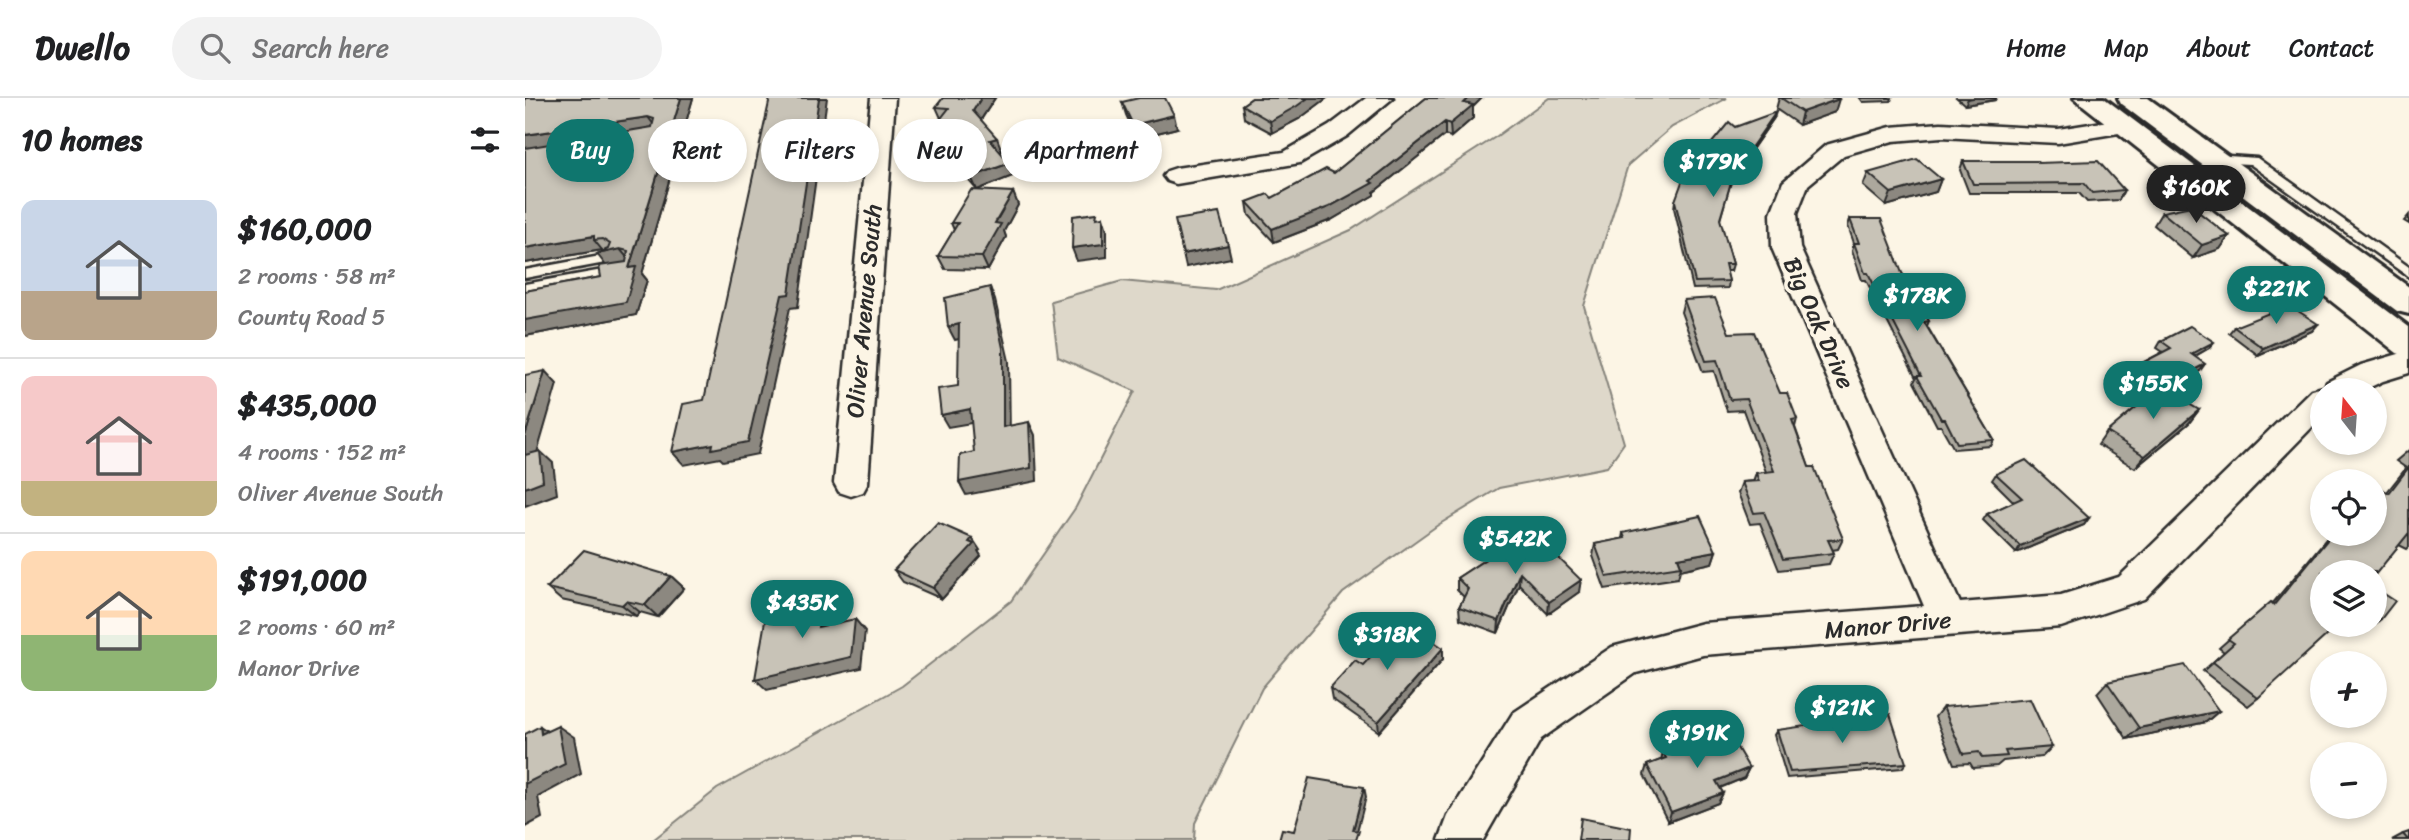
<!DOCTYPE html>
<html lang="en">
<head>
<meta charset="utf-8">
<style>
	body { margin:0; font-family:Sriracha,sans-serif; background:#f2f2f2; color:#202124; height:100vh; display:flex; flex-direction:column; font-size:26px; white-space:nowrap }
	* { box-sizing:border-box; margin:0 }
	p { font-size:23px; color:#757577 }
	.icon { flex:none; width:38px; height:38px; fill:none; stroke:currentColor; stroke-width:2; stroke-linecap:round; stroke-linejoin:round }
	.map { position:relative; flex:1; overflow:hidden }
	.details { display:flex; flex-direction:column; background:#fff; width:525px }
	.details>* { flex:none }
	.guide { position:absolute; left:21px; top:21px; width:665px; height:63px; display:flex; gap:14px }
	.needle { width:46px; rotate:343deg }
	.fabs { position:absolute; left:1785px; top:280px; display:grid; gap:14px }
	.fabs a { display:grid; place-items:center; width:77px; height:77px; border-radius:50%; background:#fff; box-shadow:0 4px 10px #0003; font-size:35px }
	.price { position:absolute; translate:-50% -60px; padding:0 16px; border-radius:24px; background:#0f766e; color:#fff; font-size:23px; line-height:46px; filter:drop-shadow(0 2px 4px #0008) }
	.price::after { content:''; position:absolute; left:50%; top:42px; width:21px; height:16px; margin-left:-10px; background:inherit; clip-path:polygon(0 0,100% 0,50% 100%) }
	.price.current { background:#222; color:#fff }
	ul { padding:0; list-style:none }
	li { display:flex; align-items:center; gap:21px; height:175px; padding:0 21px }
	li+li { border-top:2px solid #e0e0e0 }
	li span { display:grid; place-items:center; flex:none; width:196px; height:140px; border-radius:14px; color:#555 }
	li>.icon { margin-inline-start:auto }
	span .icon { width:84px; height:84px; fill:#fffc; stroke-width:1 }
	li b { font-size:30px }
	h2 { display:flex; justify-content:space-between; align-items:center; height:84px; padding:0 21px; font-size:30px }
	.tag { padding:0 24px; border-radius:32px; background:#fff; box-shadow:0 4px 10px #0003; font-size:24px; line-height:63px }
	.tag.current { background:#0f766e; color:#fff }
	header { display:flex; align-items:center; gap:42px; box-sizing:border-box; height:98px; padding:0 35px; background:#fff; border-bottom:2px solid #e0e0e0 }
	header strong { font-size:33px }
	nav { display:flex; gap:38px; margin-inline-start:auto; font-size:24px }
	.search { width:490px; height:63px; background:#f2f2f2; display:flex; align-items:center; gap:18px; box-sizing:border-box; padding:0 24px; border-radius:38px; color:#757577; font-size:26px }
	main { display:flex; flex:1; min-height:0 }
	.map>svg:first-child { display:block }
</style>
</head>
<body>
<header>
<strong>Dwello</strong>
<div class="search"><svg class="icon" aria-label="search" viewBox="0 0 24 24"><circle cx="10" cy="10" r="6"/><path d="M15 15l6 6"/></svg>Search here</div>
<nav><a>Home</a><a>Map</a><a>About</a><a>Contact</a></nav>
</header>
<main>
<section class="details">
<h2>10 homes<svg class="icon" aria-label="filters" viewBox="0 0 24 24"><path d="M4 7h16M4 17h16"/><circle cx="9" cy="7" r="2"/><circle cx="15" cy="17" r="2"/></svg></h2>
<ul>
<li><span style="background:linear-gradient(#c9d6e8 65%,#b9a48a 0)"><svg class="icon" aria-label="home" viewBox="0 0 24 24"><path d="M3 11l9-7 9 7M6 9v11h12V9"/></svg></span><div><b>$160,000</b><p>2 rooms · 58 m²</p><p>County Road 5</p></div></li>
<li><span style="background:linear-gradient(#f6c9c9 75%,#c2b280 0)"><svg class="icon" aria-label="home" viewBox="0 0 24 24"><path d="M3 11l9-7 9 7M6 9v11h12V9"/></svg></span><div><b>$435,000</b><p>4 rooms · 152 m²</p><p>Oliver Avenue South</p></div></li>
<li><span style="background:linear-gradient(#ffd9b3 60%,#8fb573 0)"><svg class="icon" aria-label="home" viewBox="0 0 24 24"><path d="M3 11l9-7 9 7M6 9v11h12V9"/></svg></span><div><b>$191,000</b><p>2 rooms · 60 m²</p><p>Manor Drive</p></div></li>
</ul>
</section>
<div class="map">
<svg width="1884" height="742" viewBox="0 0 1884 742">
	<rect width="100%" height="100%" fill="#fcf5e5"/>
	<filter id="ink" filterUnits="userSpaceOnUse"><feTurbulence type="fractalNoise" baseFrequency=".0143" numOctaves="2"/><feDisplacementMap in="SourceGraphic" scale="14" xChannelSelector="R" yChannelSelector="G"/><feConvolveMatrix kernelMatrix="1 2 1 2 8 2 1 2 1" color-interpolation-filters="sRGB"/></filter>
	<g filter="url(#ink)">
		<polygon fill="#ded8ca" stroke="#84827a" stroke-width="2" points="1024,0 1202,0 1147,29 1103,67 1059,208 1099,345 1082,369 974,390 913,427 818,495 737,590 670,725 669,742 128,742 192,691 377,588 486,503 551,409 610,293 533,259 526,203 597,183 691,192 826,132 972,38"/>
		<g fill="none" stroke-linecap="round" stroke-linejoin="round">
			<g stroke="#2b2b2b" stroke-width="5">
				<g id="lane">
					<polygon points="1689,57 1732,60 1884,169 1884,179 1725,66 1685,64 1683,61"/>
					<polygon points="86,156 93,160 91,163 0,180 0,172"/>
					<polygon points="94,169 99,170 99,176 0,194 0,186"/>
				</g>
			</g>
			<g stroke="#2b2b2b" stroke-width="5">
				<g id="street">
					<polygon points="346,0 370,0 343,385 338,394 326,398 314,394 309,385"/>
					<polygon points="841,0 868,0 822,38 775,65 651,86 642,83 638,78 642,73 651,70 759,54 804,28"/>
					<polygon points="1597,21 1606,23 1609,28 1606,33 1533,45 1416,39 1368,43 1319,57 1283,87 1272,115 1275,150 1435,505 1536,497 1594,479 1786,292 1799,289 1802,284 1836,267 1884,253 1884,275 1858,283 1839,292 1797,292 1797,319 1619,501 1536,529 1178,557 1111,575 1016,641 958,742 914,742 923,718 988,615 1087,549 1178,525 1399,508 1247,150 1246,115 1258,84 1301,47 1366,29 1416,25 1533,31"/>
				</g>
			</g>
			<g stroke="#2b2b2b" stroke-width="6">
				<g id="secondary">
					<polygon points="1549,0 1579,0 1884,229 1884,259 1872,255"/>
					<polygon points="1593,0 1623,0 1884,189 1884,216 1872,213 1596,6"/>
				</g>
			</g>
			<use href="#lane" fill="#fcf5e5" fill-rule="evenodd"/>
			<use href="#street" fill="#fcf5e5" fill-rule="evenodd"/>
			<use href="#secondary" fill="#fcf5e5" fill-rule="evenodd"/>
		</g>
		<g fill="#aca89d" stroke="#2b2b2b" stroke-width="2">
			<polygon points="0,0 168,0 117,176 122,182 111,217 0,238 0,193 76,179 81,167 77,152 0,165"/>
			<polygon points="418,0 470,0 456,22 477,53 475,53 490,77 452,92 431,68 426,56 428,55 416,41 410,28 416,20 411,9"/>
			<polygon points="727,0 802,0 774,21 747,35 719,20 717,7"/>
			<polygon points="901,0 957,0 948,9 948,20 926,39 920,37 849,94 849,97 806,122 749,144 724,117 722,104 747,100 809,75"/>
			<polygon points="1254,0 1313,0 1310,14 1274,27 1251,11"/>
			<polygon points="1335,0 1367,0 1366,3 1338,4"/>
			<polygon points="1432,0 1471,0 1470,2 1440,7"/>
			<polygon points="597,4 652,30 612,40 601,17"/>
			<polygon points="1249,20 1207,80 1195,122 1208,166 1206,173 1201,173 1204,183 1203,190 1168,191 1149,110 1150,103 1164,73 1210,29"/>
			<polygon points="536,35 574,66 551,72"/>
			<polygon points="1438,63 1513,65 1599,92 1594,102 1562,104 1554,95 1444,95 1435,72"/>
			<polygon points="1343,75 1416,81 1411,94 1361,108 1338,88"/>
			<polygon points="488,94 493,107 479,133 481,139 463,172 420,171 413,158 429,132 426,125"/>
			<polygon points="1637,114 1704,138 1695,151 1668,160 1629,127"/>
			<polygon points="1884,117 1884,126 1879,123"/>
			<polygon points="1325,121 1377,175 1404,223 1402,228 1469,342 1466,348 1429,351 1416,328 1412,328 1389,284 1391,280 1341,182 1337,182 1327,152 1329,145 1323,128"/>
			<polygon points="1159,202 1204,235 1255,295 1272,321 1270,329 1284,369 1318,441 1313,451 1307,452 1309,455 1304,466 1254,472 1235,425 1225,426 1213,395 1217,384 1228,383 1231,375 1241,374 1218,312 1202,313 1189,273 1178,274 1156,214"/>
			<polygon points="1793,226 1787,233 1733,257 1704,235 1709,229"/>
			<polygon points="1636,243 1684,250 1669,259 1675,273 1642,290 1615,270 1619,264 1638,254 1632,250"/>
			<polygon points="1674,312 1664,325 1610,370 1573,347 1582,334"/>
			<polygon points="1884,352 1884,449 1882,451 1874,447 1733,600 1723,608 1678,573 1699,554 1694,550 1746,504 1748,505 1805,436 1850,436 1862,394 1881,370 1871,363"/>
			<polygon points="1471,376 1564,420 1559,427 1491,455 1458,422 1462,416 1489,404 1467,382"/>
			<polygon points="1005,432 1054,494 1023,516 994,486 973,535 935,521 934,509 939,499 932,492 932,480"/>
			<polygon points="1098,435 1191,453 1187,465 1155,472 1153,480 1080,491 1068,458 1070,446 1097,441"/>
			<polygon points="455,452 453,453 456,458 417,501 378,484 369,472"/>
			<polygon points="146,478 159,490 133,519 115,514 111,518 36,502 22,490"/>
			<polygon points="1850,490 1856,521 1850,526"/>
			<polygon points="1839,527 1849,527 1844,530"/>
			<polygon points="918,550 918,561 854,634 807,601 805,590"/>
			<polygon points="1582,584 1694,613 1681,624 1602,641 1572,595"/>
			<polygon points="1418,609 1527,649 1517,659 1478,663 1472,668 1448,670 1445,665 1429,666 1410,619"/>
			<polygon points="1252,632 1381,665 1377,670 1262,680 1249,637"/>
			<polygon points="1138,654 1224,670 1219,680 1195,690 1198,695 1193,705 1143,724 1119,677 1122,667 1136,662"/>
			<polygon points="1878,736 1884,742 1867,742"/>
		</g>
		<g fill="#8c8880" stroke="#2b2b2b" stroke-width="2">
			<polygon points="156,0 168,0 117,176 122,182 111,217 0,238 0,222 104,170"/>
			<polygon points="294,0 302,0 273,209 265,210 233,356 198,363 195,360 159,367 147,354 188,346"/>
			<polygon points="456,0 470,0 453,26 448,13"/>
			<polygon points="783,0 802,0 774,21 747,35 745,23"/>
			<polygon points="944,0 957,0 948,9 948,20 926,39 925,26 939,5"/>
			<polygon points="1448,0 1471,0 1470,2 1440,7 1443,1"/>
			<polygon points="1314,1 1310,14 1274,27 1277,14"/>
			<polygon points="1251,14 1249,20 1207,80 1209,74"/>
			<polygon points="649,17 652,30 612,40 608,27"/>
			<polygon points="123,19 132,31 0,51 0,37"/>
			<polygon points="920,24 920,37 849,94 849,97 806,122 749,144 747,131 845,83"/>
			<polygon points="472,40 477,53 470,55 465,42"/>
			<polygon points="570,53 574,66 551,72 546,59"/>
			<polygon points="485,65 490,77 452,92 446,79"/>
			<polygon points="1416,81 1411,94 1361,108 1366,95"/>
			<polygon points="488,94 493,107 479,133 481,139 463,172 457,159 470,125"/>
			<polygon points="578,119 582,132 582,159 552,163 547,150"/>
			<polygon points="69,138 69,142 77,152 0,165 0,150"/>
			<polygon points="1704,138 1695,151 1668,160 1677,147"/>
			<polygon points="703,147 706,160 661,169 658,156"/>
			<polygon points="95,151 106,164 82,169 72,156"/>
			<polygon points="465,189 470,202 484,263 485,342 478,329"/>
			<polygon points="434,226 441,239 430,242 423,229"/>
			<polygon points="1793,226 1787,233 1733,257 1738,250"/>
			<polygon points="1689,244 1684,250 1661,263 1666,256"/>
			<polygon points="1680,266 1675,273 1642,290 1647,284"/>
			<polygon points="20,273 32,286 7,372 0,365 0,338"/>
			<polygon points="445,311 452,324 423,329 416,317"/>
			<polygon points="1674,312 1664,325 1610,370 1620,358"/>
			<polygon points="504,324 510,337 512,383 441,397 434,384"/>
			<polygon points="15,353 28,365 32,396 0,408 0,390"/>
			<polygon points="1564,420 1559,427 1491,455 1495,448"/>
			<polygon points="447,440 455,452 453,453 456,458 417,501 408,490"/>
			<polygon points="1191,453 1187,465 1155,472 1156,468 1153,460"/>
			<polygon points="995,474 994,486 973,535 974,523"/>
			<polygon points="146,478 159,490 133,519 120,507"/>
			<polygon points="1056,482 1054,494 1023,516 1024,504"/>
			<polygon points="297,501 307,513 303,541 293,529"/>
			<polygon points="101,503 115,514 111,518 97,507"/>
			<polygon points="330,521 340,533 336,570 242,592 230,581"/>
			<polygon points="918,550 918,561 854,634 853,624"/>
			<polygon points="1694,613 1681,624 1602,641 1614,630"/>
			<polygon points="15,628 31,639 16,636"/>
			<polygon points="33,628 49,639 56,676 13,699 17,720 0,729 0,686"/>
			<polygon points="1224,670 1219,680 1187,693 1191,683"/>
			<polygon points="839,689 841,699 830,741 828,732"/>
			<polygon points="1198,695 1193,705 1143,724 1146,714"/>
		</g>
		<g fill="#c8c3b7" stroke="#2b2b2b" stroke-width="2">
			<polygon points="0,0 156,0 104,170 111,169 101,204 0,222 0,193 76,179 74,168 101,164 103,153 95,151 72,156 83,151 85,146 77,141 69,142 69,138 0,150 0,50 127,29 129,21 123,19 0,37"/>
			<polygon points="245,0 294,0 264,196 257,197 223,344 187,351 188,346 147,354 158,306 179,302"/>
			<polygon points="418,0 456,0 448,13 472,40 465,42 485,65 446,79 426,56 432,53 410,28 424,10 411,9"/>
			<polygon points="614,0 640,0 649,17 608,27 597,4"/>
			<polygon points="727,0 783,0 772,8 745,23 717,7"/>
			<polygon points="901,0 944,0 939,5 948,7 925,26 920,24 845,83 848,85 804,109 747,131 722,104 743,96 747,100 801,71 809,75"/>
			<polygon points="1256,0 1313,0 1314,1 1277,14"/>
			<polygon points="1251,14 1209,74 1195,121 1208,166 1200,166 1204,183 1170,184 1150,103 1161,73 1164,73 1204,24 1210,29"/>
			<polygon points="558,29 570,53 546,59 536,35"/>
			<polygon points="1392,61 1416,81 1366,95 1343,75"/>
			<polygon points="1438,63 1512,63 1513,65 1573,63 1599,92 1567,95 1559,85 1448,86"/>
			<polygon points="446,92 488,94 470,125 476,126 457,159 413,158 433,125 426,125"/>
			<polygon points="1666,108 1704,138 1677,147 1637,114"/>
			<polygon points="572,115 571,120 578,119 578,146 547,150 548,118"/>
			<polygon points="694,115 703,147 658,156 650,122"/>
			<polygon points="1325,121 1356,121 1377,175 1404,223 1399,224 1469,342 1432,345 1420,321 1416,321 1392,278 1396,278 1343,175 1340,175 1329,145 1334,145"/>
			<polygon points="465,189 478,250 478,329 504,324 506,370 434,384 435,357 449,354 445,311 416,317 413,291 433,288 434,226 423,229 420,200"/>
			<polygon points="1190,200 1204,235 1229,234 1255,295 1262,295 1272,321 1267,322 1284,369 1289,369 1318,441 1303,442 1309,455 1258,461 1239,414 1229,415 1217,384 1234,383 1231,375 1249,373 1221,301 1205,302 1192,262 1181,263 1159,202"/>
			<polygon points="1764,207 1793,226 1738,250 1709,229"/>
			<polygon points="1665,228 1689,244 1666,256 1680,266 1647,284 1619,264 1646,250 1636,243"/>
			<polygon points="20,273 0,338 0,277"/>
			<polygon points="1635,289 1674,312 1620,358 1582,334"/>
			<polygon points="15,353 18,383 0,390 0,357"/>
			<polygon points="1501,362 1564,420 1495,448 1462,416 1497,400 1471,376"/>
			<polygon points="1884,369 1884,437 1883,436 1850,477 1850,474 1797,474 1797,527 1810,527 1803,536 1733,600 1688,564 1709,545 1703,541 1746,504 1749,507 1807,436 1850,436 1850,387 1864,395"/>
			<polygon points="1175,418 1191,453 1153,460 1156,468 1082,479 1070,446 1100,440 1098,435"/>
			<polygon points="413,425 447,440 444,444 449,446 408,490 369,472"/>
			<polygon points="1005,432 1056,482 1024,504 995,474 974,523 934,509 943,491 932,480"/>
			<polygon points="59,452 146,478 120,507 101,503 97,507 22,490"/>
			<polygon points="1850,490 1870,503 1856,521 1850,518"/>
			<polygon points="297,501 293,529 330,521 326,559 230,581 241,517 259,514 260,509"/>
			<polygon points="878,523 918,550 853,624 805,590 830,562 838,567"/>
			<polygon points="1660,567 1694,613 1614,630 1582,584"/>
			<polygon points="1505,601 1527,649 1480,653 1482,658 1457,660 1454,654 1438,656 1418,609"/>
			<polygon points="1365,616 1381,665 1265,674 1252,632"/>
			<polygon points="15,628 16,636 33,628 40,666 0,686 0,636"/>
			<polygon points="1201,631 1224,670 1191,683 1198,695 1146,714 1122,667 1141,660 1138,654"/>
			<polygon points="784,680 839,689 828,732 834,733 831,742 754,742 757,731 769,733"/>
			<polygon points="1056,720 1106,730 1105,742 1053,742"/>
			<polygon points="1884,734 1884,742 1883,742 1878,736"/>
		</g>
	</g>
	<g text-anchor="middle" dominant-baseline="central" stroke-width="7" stroke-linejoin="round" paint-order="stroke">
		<g font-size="24" fill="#2b2b2b" stroke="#fcf5e5">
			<text transform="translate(339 213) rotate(-85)">Oliver Avenue South</text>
			<text transform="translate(1294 225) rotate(66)">Big Oak Drive</text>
			<text transform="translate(1363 527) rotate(-5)">Manor Drive</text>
		</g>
	</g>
</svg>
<div class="fabs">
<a><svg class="needle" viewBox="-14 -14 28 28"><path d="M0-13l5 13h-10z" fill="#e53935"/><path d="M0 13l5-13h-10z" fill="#757577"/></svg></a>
<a><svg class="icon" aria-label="locate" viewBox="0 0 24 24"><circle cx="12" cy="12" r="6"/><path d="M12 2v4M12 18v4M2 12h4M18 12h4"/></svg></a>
<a><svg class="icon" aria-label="layers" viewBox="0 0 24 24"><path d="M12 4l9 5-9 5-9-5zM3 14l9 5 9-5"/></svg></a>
<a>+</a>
<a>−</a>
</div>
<b class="price" style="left:1188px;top:101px">$179K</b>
<b class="price current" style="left:1671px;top:127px">$160K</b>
<b class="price" style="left:1751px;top:228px">$221K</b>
<b class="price" style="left:1392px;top:235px">$178K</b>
<b class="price" style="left:1628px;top:323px">$155K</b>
<b class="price" style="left:990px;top:478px">$542K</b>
<b class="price" style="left:277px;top:542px">$435K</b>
<b class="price" style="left:862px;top:574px">$318K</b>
<b class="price" style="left:1317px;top:647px">$121K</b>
<b class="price" style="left:1172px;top:672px">$191K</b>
<div class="guide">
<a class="tag current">Buy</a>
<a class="tag">Rent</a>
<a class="tag">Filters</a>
<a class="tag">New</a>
<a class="tag">Apartment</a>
</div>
</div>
</main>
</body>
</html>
